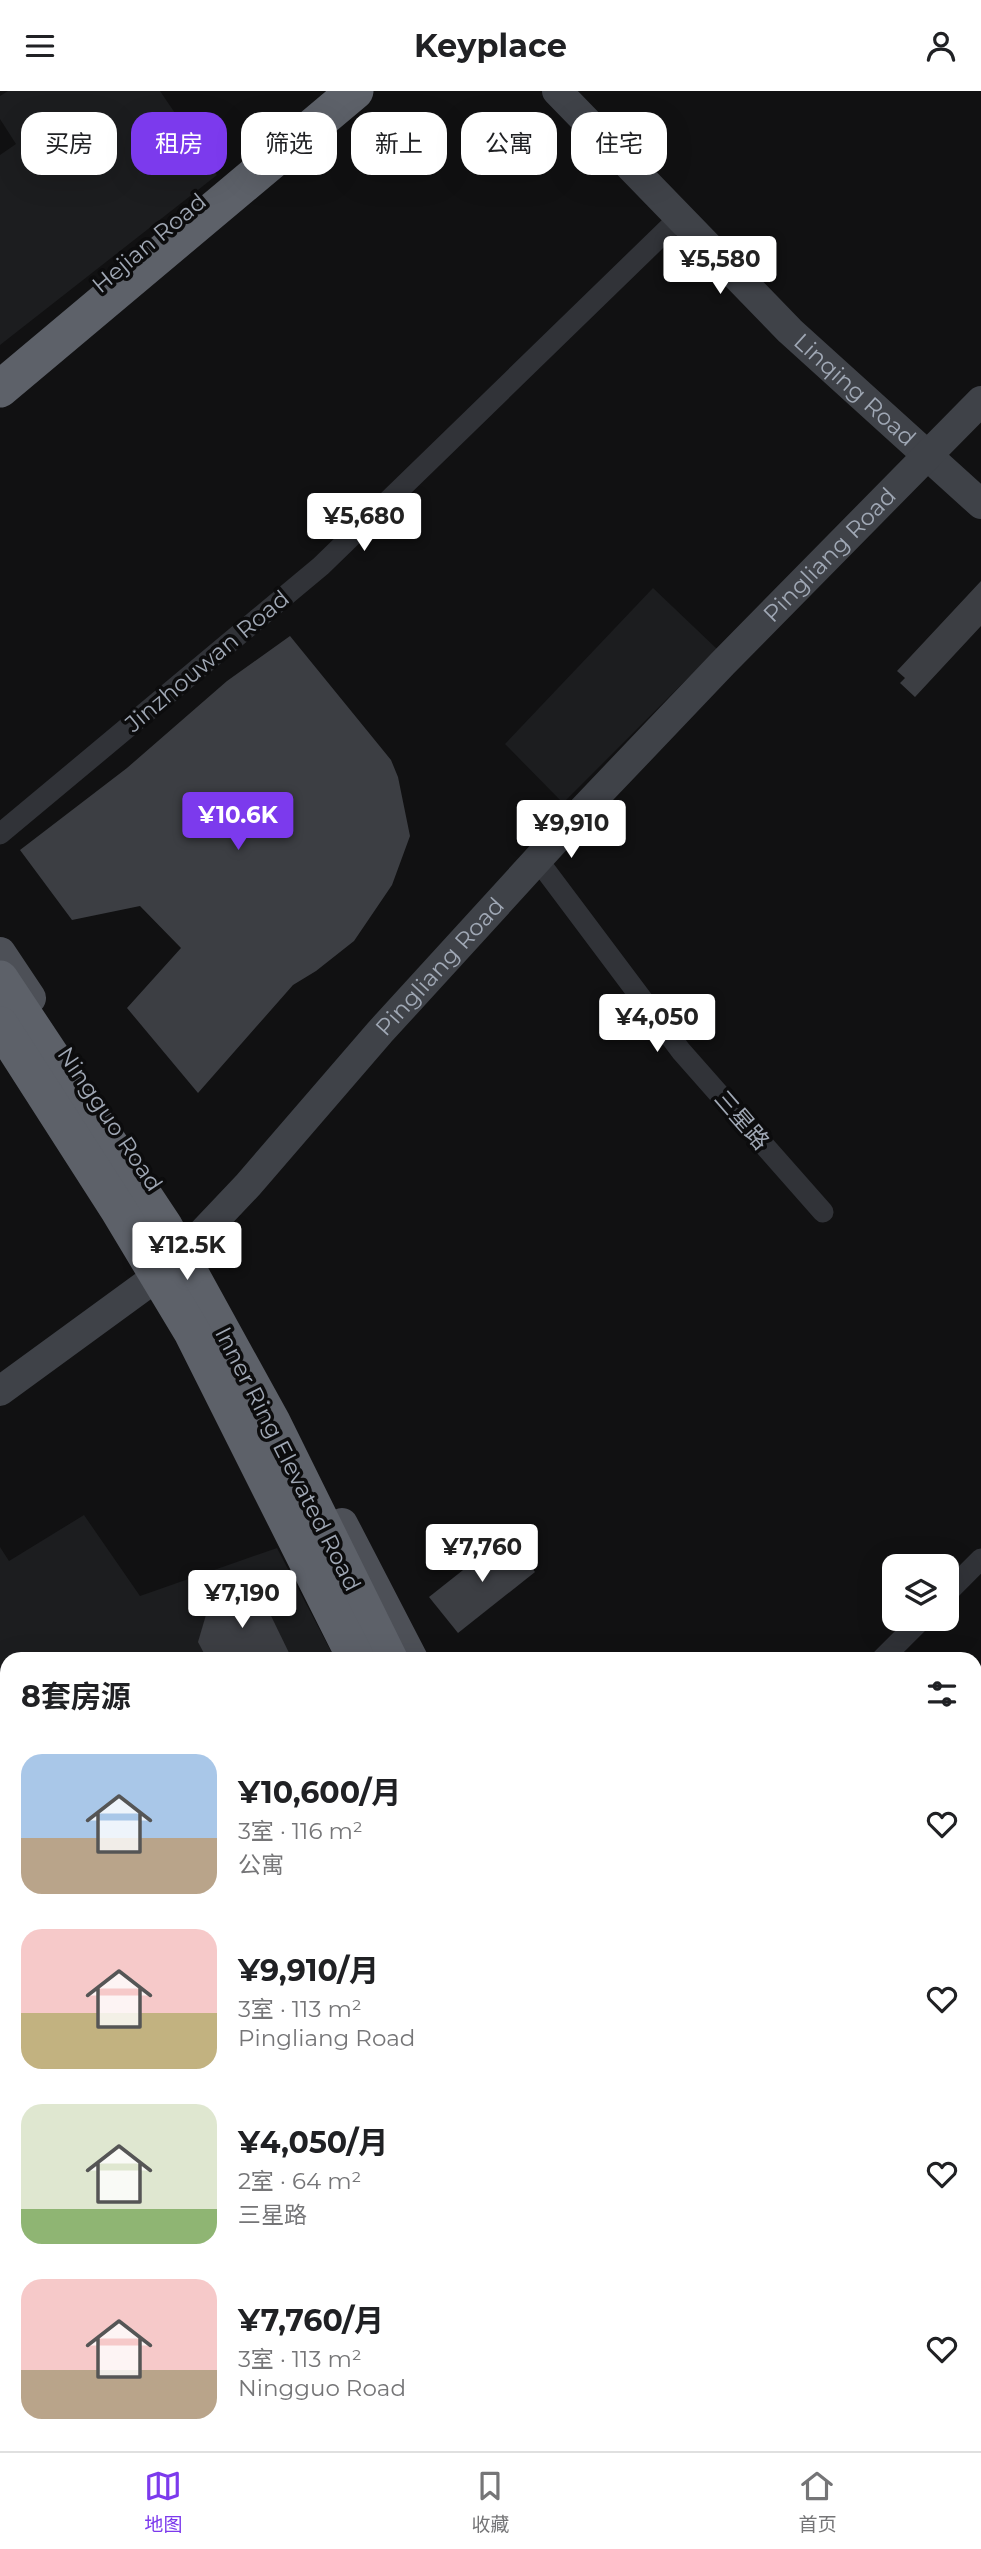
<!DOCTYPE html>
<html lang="zh">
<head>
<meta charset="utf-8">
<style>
	body { margin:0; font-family:Montserrat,"Noto Sans SC",sans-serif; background:#f2f2f2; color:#202124; height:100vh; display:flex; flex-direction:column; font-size:26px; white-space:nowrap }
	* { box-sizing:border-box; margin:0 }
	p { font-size:23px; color:#757577 }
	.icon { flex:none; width:38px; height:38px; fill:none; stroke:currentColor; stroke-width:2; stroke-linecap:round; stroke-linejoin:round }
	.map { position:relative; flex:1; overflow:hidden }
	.sheet { position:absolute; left:0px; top:1561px; width:982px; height:800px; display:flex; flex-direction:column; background:#fff; border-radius:21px 21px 0 0; box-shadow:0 7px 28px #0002 }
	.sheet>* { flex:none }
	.guide { position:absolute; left:21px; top:21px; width:940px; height:63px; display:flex; gap:14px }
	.controls { position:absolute; left:882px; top:1463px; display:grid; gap:14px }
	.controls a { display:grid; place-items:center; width:77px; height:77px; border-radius:14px; background:#fff; box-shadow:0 7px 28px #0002; font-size:35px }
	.price { position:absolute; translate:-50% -60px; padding:0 16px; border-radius:7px; background:#fff; color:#222; font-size:23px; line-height:46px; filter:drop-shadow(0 2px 4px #0008) }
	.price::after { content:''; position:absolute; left:50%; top:42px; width:21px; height:16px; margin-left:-10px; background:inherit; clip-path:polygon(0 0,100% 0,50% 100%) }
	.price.active { background:#7c3aed; color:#fff }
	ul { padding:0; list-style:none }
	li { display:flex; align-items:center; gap:21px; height:175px; padding:0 21px }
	li span { display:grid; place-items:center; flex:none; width:196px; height:140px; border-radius:21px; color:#555 }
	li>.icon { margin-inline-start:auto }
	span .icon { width:84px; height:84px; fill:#fffc; stroke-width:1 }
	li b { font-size:30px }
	h2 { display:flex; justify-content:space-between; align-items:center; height:84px; padding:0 21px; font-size:30px }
	.chip { padding:0 24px; border-radius:21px; background:#fff; box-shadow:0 7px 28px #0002; font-size:24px; line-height:63px }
	.chip.active { background:#7c3aed; color:#fff }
	header { display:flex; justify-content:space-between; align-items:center; height:91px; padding:0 21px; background:#fff; font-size:32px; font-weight:700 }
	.menu { display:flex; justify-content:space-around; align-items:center; height:98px; border-top:2px solid #e0e0e0; background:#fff; font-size:19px; color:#757577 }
	.menu a { display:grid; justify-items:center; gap:4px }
	.menu .active { color:#7c3aed }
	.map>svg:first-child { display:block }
</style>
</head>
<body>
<header><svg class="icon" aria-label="menu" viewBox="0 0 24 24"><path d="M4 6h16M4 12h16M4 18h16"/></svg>Keyplace<svg class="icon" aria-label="person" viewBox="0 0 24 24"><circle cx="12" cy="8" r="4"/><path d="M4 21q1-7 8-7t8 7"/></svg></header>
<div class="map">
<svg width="981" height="2360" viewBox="0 0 981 2360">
	<rect width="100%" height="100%" fill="#111112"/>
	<g fill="#1c1d1f">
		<polygon points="8,0 160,0 217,84 0,254 0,64 16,53 0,28 0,5"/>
		<polygon points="653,497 717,558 563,712 505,653"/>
		<polygon points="84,1424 140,1505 277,1457 335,1568 7,1568 7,1679 0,1668 0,1456 9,1470"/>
	</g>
	<polygon fill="#1d251d" points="975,2254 981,2264 981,2360 959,2360 954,2354 975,2354"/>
	<g fill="#3c3e43">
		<polygon points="981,490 981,535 915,606 900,592 905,587 897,580"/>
		<polygon points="290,545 391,669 398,686 410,745 392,794 354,850 316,880 293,894 198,1002 127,917 181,857 140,815 72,829 20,759 127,677 227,590"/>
		<polygon points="506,1445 535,1481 458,1542 429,1506"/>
		<polygon points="256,1494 292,1568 207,1568 198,1551 208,1517"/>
	</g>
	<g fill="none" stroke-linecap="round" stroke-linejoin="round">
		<g stroke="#313338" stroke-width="21">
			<polyline points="0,743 321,475 679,127"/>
			<polyline points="537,768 681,960 823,1121"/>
			<polyline points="947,1502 981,1468"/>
			<polyline points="882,1568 922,1528"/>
			<polyline points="0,1680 7,1691"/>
			<polyline points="0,1831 7,1826"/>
			<polyline points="975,1967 981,1973"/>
			<polyline points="454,2354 458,2360"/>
			<polyline points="130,2360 139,2354"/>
		</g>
		<g stroke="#3f4248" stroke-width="30">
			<path id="s1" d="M557,0l233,240 191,173"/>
			<path id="s2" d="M0,1300l148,-108 45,-40 55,-58 132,-153 200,-219 143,-150 258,-262"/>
		</g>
		<g stroke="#4d5057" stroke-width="32">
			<polyline points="0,862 30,907"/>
			<polyline points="342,1433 412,1568"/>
			<polyline points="902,2354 908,2360"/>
		</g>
		<g stroke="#5d6169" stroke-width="37">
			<polyline points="0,298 355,0"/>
			<polyline points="831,2354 836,2360"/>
			<polyline points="869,2354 874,2360"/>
		</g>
		<g stroke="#5d6169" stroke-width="37">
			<polyline points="0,888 164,1135 272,1331 389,1568"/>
			<polyline points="0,934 118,1118 192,1241 356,1568"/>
		</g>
	</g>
	<g text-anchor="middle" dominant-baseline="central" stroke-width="7" stroke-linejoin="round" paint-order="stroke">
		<g font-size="23" fill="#a0a8b5" stroke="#0c0c0d">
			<text transform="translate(149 152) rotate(-40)">Hejian Road</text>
			<text stroke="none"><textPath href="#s1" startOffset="422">Linqing Road</textPath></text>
			<text stroke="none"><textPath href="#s2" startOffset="1181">Pingliang Road</textPath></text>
			<text transform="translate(207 570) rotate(-40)">Jinzhouwan Road</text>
			<text stroke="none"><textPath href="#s2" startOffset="614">Pingliang Road</textPath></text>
			<text transform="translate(110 1028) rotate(56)">Ningguo Road</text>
			<text transform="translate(742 1029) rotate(49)">三星路</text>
			<text transform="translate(288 1368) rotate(63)">Inner Ring Elevated Road</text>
		</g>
	</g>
</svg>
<div class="controls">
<a><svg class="icon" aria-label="layers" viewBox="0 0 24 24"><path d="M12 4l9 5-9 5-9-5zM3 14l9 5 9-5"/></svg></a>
</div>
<b class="price" style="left:720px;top:205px">¥5,580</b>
<b class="price" style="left:364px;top:462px">¥5,680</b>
<b class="price active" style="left:238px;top:761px">¥10.6K</b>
<b class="price" style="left:571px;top:769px">¥9,910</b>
<b class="price" style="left:657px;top:963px">¥4,050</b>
<b class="price" style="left:187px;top:1191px">¥12.5K</b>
<b class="price" style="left:482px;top:1493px">¥7,760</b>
<b class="price" style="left:242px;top:1539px">¥7,190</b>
<div class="guide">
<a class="chip">买房</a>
<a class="chip active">租房</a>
<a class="chip">筛选</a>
<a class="chip">新上</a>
<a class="chip">公寓</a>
<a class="chip">住宅</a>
</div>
<section class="sheet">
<h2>8套房源<svg class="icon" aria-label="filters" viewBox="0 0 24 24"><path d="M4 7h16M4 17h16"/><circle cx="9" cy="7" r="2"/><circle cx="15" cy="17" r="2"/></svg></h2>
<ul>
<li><span style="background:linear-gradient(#a9c7e8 60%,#b9a48a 0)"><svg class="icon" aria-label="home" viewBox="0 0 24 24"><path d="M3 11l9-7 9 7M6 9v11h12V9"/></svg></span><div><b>¥10,600/月</b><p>3室 · 116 m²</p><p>公寓</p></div><svg class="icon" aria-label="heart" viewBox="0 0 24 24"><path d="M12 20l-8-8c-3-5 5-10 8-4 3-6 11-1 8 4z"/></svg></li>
<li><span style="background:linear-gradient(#f6c9c9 60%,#c2b280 0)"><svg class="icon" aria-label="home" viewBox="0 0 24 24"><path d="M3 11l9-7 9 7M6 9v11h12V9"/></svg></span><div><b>¥9,910/月</b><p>3室 · 113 m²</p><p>Pingliang Road</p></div><svg class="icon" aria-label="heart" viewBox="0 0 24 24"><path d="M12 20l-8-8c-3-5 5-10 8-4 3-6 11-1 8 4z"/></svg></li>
<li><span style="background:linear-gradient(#dfe7d0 75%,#8fb573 0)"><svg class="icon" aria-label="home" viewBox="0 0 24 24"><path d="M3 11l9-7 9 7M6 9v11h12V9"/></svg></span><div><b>¥4,050/月</b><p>2室 · 64 m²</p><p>三星路</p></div><svg class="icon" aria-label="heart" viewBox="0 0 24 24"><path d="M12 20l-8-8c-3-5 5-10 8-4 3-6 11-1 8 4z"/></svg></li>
<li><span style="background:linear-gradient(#f6c9c9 65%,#b9a48a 0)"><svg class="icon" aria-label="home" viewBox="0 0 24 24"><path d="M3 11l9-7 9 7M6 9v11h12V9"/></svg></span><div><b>¥7,760/月</b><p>3室 · 113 m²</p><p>Ningguo Road</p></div><svg class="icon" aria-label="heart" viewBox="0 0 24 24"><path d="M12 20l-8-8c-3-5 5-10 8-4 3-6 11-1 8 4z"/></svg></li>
</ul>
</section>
</div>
<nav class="menu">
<a class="active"><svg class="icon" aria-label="map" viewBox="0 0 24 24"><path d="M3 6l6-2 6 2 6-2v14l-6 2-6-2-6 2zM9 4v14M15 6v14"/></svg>地图</a>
<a><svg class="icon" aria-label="saved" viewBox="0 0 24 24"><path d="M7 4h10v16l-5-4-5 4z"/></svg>收藏</a>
<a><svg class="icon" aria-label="home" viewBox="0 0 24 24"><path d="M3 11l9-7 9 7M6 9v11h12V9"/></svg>首页</a>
</nav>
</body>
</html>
